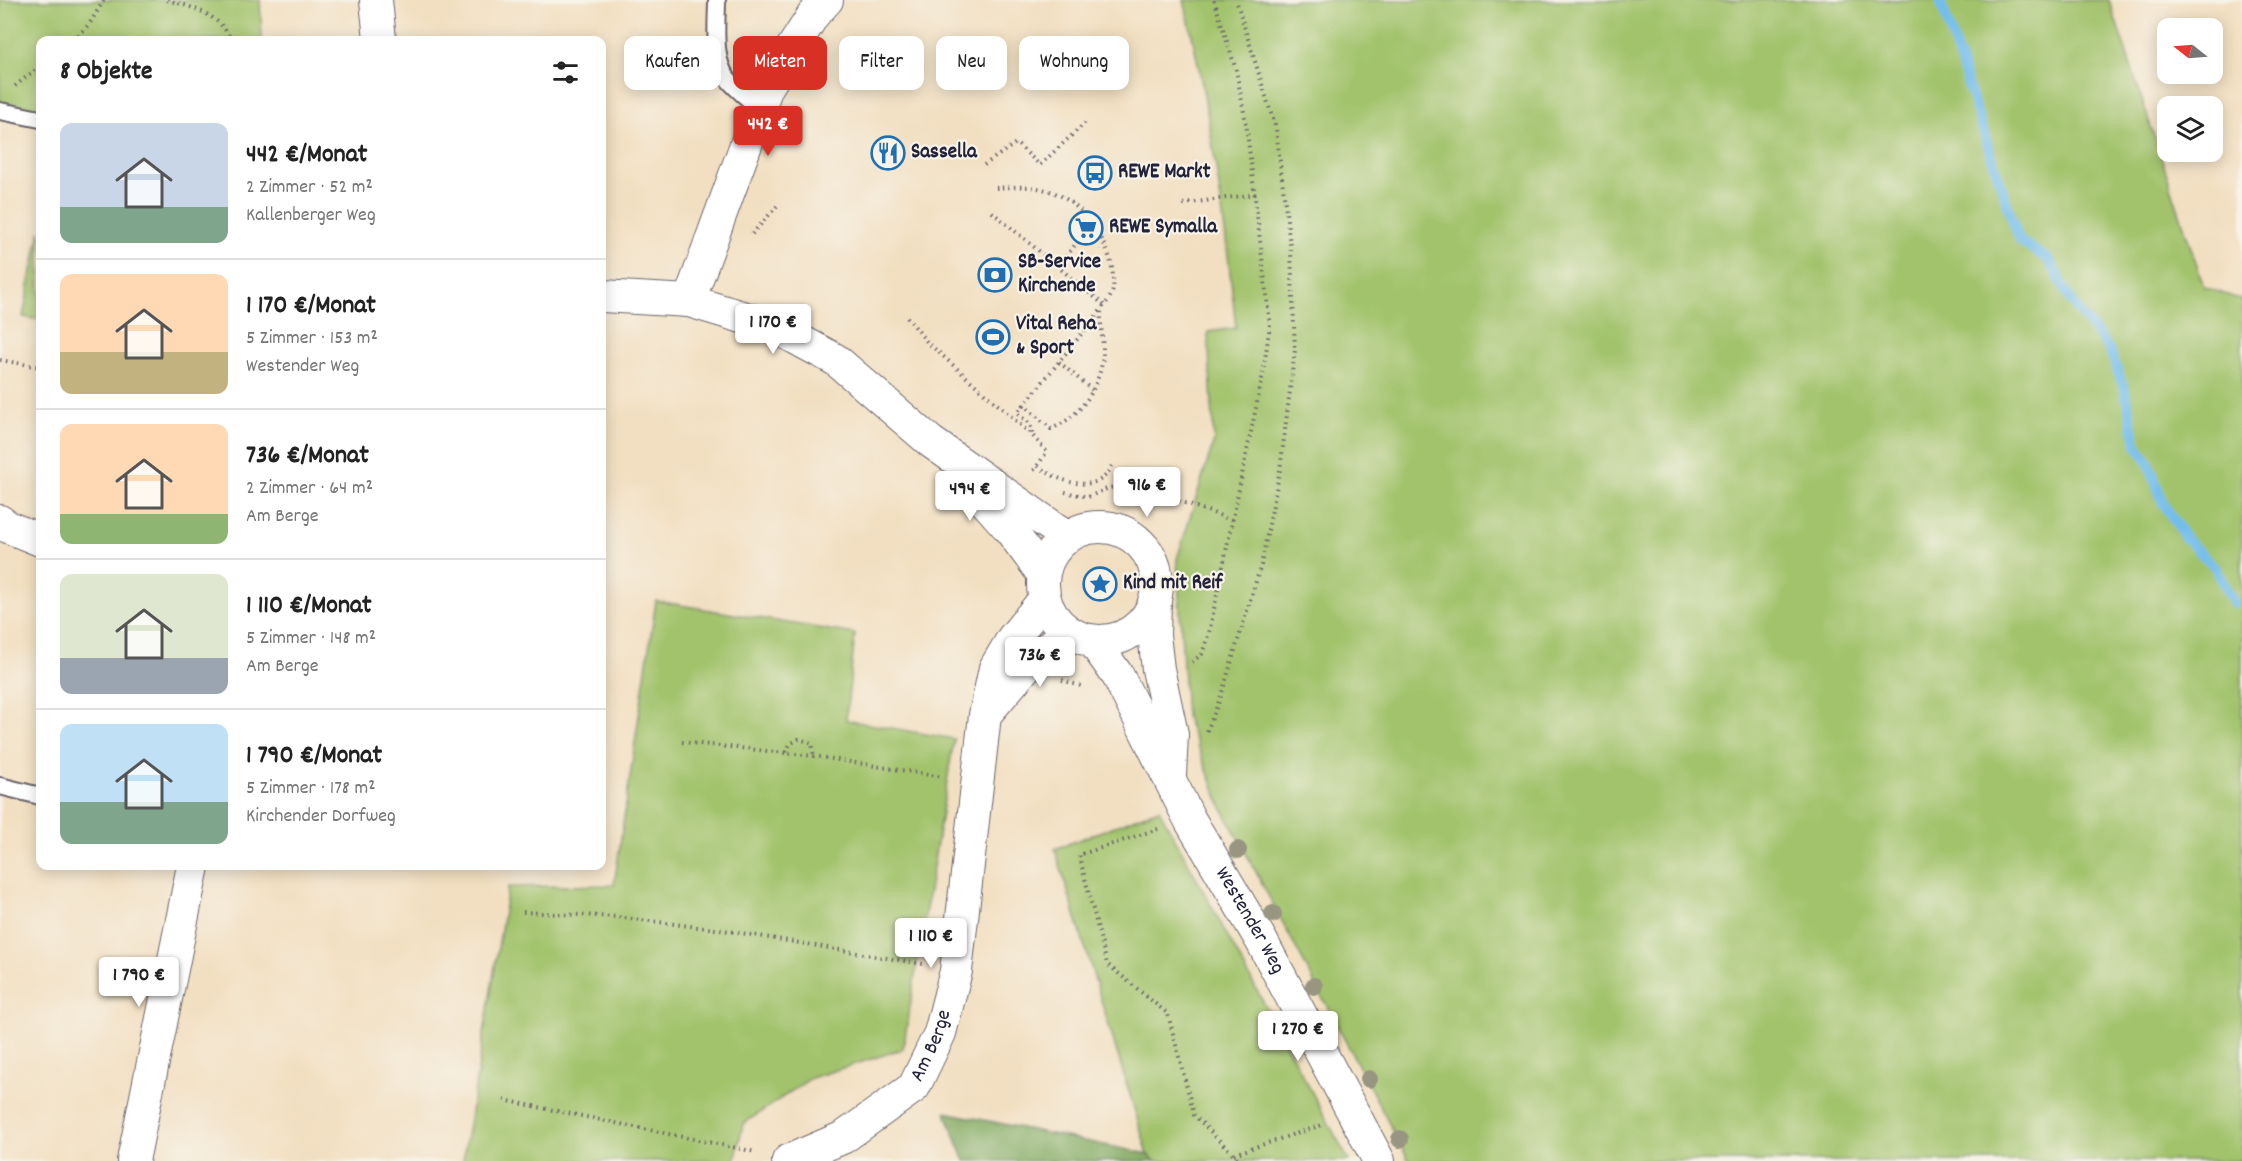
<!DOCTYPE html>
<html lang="de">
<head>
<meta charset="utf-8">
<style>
	body { margin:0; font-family:Dekko,sans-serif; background:#f6f6f6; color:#222; height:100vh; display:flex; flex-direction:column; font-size:22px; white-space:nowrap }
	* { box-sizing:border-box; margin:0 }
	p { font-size:20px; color:#767676 }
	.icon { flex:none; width:33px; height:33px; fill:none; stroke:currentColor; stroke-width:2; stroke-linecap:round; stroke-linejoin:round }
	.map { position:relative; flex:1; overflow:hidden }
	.details { position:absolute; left:36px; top:36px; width:570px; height:834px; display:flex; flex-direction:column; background:#fff; border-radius:12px; box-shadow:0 3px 15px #0003 }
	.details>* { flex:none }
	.hud { position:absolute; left:624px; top:36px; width:570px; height:54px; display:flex; gap:12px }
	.needle { width:39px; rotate:287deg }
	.fabs { position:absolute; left:2157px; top:18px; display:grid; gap:12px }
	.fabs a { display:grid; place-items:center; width:66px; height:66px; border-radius:12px; background:#fff; box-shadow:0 3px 15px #0003; font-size:30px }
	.price { position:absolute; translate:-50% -51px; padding:0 14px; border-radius:6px; background:#fff; color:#222; font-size:20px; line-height:39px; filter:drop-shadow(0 2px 3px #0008) }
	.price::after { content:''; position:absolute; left:50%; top:36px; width:18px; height:14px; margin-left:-9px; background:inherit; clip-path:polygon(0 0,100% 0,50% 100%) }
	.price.selected { background:#d93025; color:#fff }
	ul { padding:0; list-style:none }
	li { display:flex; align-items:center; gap:18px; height:150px; padding:0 24px }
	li+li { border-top:2px solid #e0e0e0 }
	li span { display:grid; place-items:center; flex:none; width:168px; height:120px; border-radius:12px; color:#555 }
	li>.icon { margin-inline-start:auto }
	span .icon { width:72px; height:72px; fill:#fffc; stroke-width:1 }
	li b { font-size:26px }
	h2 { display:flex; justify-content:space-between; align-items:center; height:72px; padding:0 24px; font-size:26px }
	.chip { padding:0 21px; border-radius:12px; background:#fff; box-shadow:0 3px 15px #0003; font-size:21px; line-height:54px }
	.chip.selected { background:#d93025; color:#fff }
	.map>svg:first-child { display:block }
</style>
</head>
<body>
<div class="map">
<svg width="2242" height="1161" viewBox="0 0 2242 1161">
	<rect width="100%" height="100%" fill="#f7f3e8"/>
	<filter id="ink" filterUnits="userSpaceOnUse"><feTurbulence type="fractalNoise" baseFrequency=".0167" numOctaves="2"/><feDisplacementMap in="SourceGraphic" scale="12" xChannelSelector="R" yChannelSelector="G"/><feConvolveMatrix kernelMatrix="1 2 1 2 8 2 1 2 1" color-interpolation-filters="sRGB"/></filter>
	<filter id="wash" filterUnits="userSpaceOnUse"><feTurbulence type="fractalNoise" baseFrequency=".008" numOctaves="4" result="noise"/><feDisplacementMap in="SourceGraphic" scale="24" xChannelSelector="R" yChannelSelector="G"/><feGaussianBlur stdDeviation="1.35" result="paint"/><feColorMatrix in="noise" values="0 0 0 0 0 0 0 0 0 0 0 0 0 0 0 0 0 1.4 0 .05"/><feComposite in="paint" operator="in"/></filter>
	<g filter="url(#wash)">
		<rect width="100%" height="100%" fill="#f2dfc1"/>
		<g fill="#a2c36c" stroke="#627254" stroke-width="1.5">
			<polygon points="0,0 260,0 262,40 40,40 40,108 0,102"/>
			<path d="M1184,0h925l95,287 38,13v861h-833l-187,-353 -36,-91 -9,-158 37,-118 -6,-109 28,-4c-11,-110 -26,-220 -52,-328z"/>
			<polygon points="40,231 40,320 23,317"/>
			<polygon points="656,601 855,634 846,720 954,739 903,1049 811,1078 743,1124 735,1161 463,1161 508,887 614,885"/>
			<polygon points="1159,809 1349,1161 1155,1161 1148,1154 1055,849"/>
		</g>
		<polygon fill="#81a960" stroke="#52664e" stroke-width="1.5" points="945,1112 1148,1154 1155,1161 965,1161"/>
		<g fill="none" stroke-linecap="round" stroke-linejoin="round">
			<polyline stroke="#73beec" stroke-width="10" points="1940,0 2019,240 2049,260 2073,304 2109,349 2125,390 2136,444 2149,463 2163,503 2186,539 2215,567 2234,603"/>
		</g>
	</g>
	<g filter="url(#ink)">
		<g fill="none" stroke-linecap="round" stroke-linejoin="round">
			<g stroke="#6b646a" stroke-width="20">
				<g id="lane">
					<path d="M717,0c0,23 -5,60 11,79 9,11 21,20 31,29"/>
					<polyline points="0,111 40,119"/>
					<polyline points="0,786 40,796"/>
				</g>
			</g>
			<g stroke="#6b646a" stroke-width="34">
				<g id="street">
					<polyline points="376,0 380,40"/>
					<polyline points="602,296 689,301 775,327 836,360 931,442 1067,537"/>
					<polyline points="689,301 767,87 814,14 827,0"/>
					<polyline points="974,489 1008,527 1043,574"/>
					<polyline points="0,521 8,527 40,540"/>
					<circle cx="1100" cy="584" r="57"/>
					<polyline points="1155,601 1154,635 1158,669 1172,734 1170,776"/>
					<path id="s1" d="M1093,641l25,35 72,144 71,120 118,221"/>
					<polyline points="989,710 1029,663 1068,632"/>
					<polyline points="133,1161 193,866"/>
					<path id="s2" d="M788,1161l56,-24 70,-50 26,-54 16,-62 29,-256 10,-47 18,-30 31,-38"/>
				</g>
			</g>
			<g stroke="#6b646a" stroke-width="4" stroke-dasharray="1.5 4.5" stroke-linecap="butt">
				<path d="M167,0c25,7 53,14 64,40"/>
				<polyline points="74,40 90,23 104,0"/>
				<polyline points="15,86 40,66"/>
				<polyline points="984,165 1016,143 1040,165 1085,123"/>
				<path d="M996,188c16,-1 34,-3 50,2 35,9 67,53 67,90 1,5 0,13 -3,17 -3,6 -8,9 -9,16 -1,16 4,33 1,50 -6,30 -23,54 -51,66l-27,-24 77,-95"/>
				<polyline points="1183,204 1256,194"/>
				<polyline points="992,212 1104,305"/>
				<polyline points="752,234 778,205"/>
				<polyline points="1059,266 1091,224"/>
				<polyline points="907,317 927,342 1033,436 1047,452 1032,473"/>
				<polyline points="0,360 40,367"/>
				<polyline points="1059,362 1092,390"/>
				<polyline points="1024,405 1017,413 1030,424 1033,435"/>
				<path d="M1038,466c21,17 65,31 75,-4"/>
				<polyline points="1065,492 1088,497 1109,488 1133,484 1232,520"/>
				<polyline points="1192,662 1202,654 1209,633 1263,374 1270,324 1246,123 1236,70 1214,0"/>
				<polyline points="1062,680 1081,686"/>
				<polyline points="1207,731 1221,696 1261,565 1280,470 1295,350 1291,253 1276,129 1236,0"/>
				<polyline points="682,742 814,756 943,777"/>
				<polyline points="786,752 790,744 799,739 812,743 814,756"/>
				<polyline points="1158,829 1079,855 1107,964 1168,1014 1194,1115 1240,1161"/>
				<polyline points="523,912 617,917 723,930 923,964"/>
				<polyline points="504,1100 756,1152"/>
				<polyline points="1234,1154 1322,1125"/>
			</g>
			<use href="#lane" stroke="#fff" stroke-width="16"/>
			<use href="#street" stroke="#fff" stroke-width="32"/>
		</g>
		<g fill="#989681">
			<circle cx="1238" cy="850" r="9"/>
			<circle cx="1273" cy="914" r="9"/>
			<circle cx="1314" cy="986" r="9"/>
			<circle cx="1369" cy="1079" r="9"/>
			<circle cx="1400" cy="1139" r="9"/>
		</g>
	</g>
	<defs>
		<g id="restaurant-ring" transform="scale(1.725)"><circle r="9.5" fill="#f7f3e8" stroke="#1f6fb2" stroke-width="1.5"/><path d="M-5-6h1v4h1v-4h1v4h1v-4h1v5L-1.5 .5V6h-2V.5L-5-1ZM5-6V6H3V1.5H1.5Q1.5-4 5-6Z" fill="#1f6fb2"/></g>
		<g id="bus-ring" transform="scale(1.725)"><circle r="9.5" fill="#f7f3e8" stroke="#1f6fb2" stroke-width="1.5"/><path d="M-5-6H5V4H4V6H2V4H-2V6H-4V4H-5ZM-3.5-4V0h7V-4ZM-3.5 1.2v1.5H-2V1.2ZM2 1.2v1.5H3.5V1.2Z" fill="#1f6fb2"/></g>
		<g id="supermarket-ring" transform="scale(1.725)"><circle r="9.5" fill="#f7f3e8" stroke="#1f6fb2" stroke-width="1.5"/><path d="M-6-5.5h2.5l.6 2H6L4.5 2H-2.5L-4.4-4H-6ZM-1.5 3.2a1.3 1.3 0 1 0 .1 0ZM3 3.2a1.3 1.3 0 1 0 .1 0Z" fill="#1f6fb2"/></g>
		<g id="bank-ring" transform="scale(1.725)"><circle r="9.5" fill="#f7f3e8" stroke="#1f6fb2" stroke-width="1.5"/><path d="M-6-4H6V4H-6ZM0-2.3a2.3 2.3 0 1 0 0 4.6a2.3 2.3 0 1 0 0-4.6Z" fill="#1f6fb2"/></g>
		<g id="stadium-ring" transform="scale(1.725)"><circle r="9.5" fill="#f7f3e8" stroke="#1f6fb2" stroke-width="1.5"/><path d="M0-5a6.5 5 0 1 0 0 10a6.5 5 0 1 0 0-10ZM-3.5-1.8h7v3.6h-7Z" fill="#1f6fb2"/></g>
		<g id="sight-ring" transform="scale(1.725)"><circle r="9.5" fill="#f7f3e8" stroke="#1f6fb2" stroke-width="1.5"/><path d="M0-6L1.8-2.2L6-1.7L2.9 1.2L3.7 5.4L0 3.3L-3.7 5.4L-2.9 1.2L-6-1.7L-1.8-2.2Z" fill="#1f6fb2"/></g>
	</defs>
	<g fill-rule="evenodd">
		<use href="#restaurant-ring" x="888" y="153"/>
		<use href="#bus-ring" x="1095" y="173"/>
		<use href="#supermarket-ring" x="1086" y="228"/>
		<use href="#bank-ring" x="995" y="275"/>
		<use href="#stadium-ring" x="993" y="337"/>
		<use href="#sight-ring" x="1100" y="584"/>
	</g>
	<g text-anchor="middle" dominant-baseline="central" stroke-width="4.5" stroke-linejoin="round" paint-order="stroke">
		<g font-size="21" font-weight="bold" fill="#22223b" stroke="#f7f3e8" text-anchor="start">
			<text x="911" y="153">Sassella</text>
			<text x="1118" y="173">REWE Markt</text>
			<text x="1109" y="228">REWE Symalla</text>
			<text x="1018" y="263">SB-Service<tspan x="1018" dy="24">Kirchende</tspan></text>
			<text x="1016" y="325">Vital Reha<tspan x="1016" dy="24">&amp; Sport</tspan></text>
			<text x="1123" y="584">Kind mit Reif</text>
		</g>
		<g font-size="21" fill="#22223b" stroke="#f7f3e8">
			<text stroke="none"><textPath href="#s1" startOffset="321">Westender Weg</textPath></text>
			<text stroke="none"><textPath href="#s2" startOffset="192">Am Berge</textPath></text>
		</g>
	</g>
</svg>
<div class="fabs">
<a><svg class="needle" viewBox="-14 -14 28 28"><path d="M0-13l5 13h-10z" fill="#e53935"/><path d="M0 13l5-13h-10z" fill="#767676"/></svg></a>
<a><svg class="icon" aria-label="layers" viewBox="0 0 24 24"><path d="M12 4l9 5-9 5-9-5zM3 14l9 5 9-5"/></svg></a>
</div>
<b class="price selected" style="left:768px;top:157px">442 €</b>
<b class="price" style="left:773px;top:355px">1 170 €</b>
<b class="price" style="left:1147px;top:518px">916 €</b>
<b class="price" style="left:970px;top:522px">494 €</b>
<b class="price" style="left:1040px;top:688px">736 €</b>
<b class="price" style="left:931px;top:969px">1 110 €</b>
<b class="price" style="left:139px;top:1008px">1 790 €</b>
<b class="price" style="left:1298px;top:1062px">1 270 €</b>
<div class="hud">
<a class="chip">Kaufen</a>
<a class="chip selected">Mieten</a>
<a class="chip">Filter</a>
<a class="chip">Neu</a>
<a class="chip">Wohnung</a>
</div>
<section class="details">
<h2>8 Objekte<svg class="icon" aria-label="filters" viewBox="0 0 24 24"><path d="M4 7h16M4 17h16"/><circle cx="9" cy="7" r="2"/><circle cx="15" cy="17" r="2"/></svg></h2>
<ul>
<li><span style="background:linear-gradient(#c9d6e8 70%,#7fa58c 0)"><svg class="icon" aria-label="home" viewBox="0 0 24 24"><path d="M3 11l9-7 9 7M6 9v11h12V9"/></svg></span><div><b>442 €/Monat</b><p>2 Zimmer · 52 m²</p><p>Kallenberger Weg</p></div></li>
<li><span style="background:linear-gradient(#ffd9b3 65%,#c2b280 0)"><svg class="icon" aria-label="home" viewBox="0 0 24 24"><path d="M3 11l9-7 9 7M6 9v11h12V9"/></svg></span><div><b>1 170 €/Monat</b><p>5 Zimmer · 153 m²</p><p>Westender Weg</p></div></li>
<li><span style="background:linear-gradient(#ffd9b3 75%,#8fb573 0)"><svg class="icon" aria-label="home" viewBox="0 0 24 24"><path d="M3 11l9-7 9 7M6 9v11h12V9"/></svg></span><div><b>736 €/Monat</b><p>2 Zimmer · 64 m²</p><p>Am Berge</p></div></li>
<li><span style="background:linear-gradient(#dfe7d0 70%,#9aa5b1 0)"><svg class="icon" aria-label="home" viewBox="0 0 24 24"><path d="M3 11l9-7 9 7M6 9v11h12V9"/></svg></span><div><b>1 110 €/Monat</b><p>5 Zimmer · 148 m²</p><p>Am Berge</p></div></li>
<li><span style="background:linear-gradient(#bfe0f5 65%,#7fa58c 0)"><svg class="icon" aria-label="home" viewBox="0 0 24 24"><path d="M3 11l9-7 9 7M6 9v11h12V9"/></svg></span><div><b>1 790 €/Monat</b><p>5 Zimmer · 178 m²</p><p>Kirchender Dorfweg</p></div></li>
</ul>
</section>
</div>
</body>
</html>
